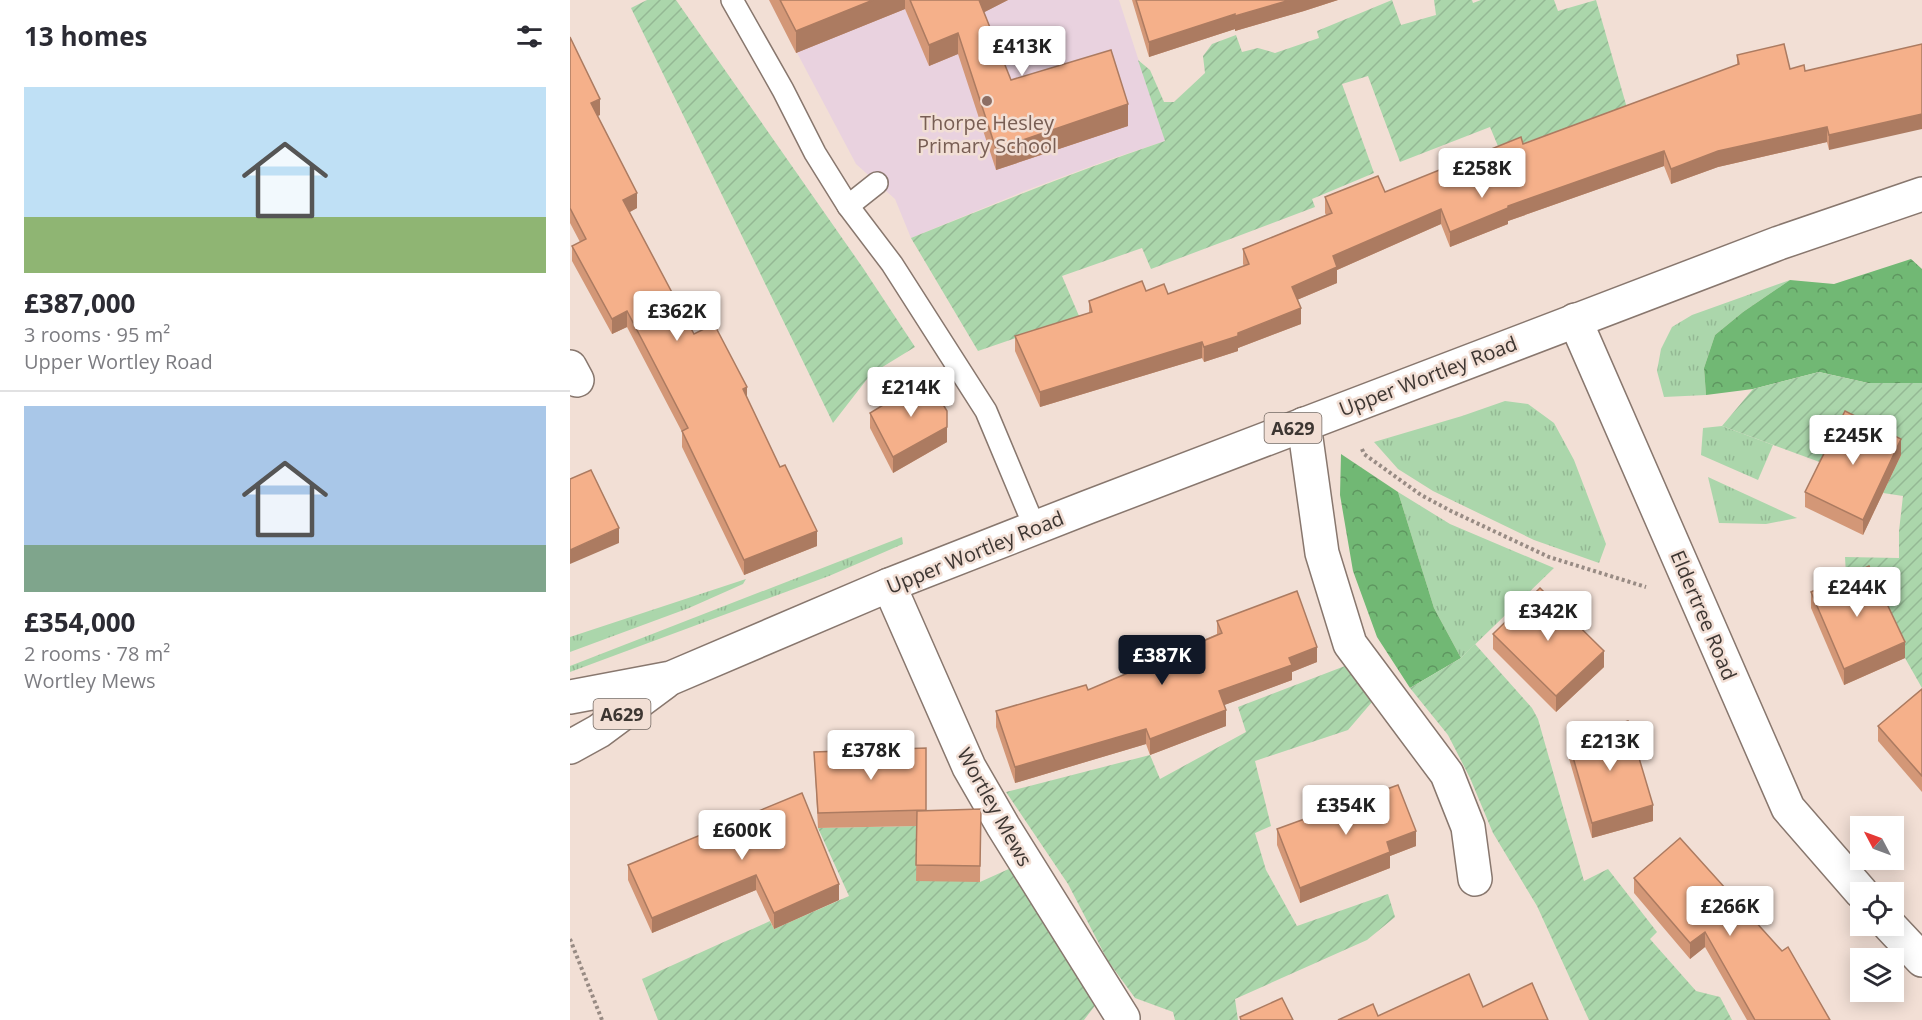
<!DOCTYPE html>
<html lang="en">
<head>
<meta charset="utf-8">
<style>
	body { margin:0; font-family:"Open Sans",sans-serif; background:#f7f7f7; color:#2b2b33; height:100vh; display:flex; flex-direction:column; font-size:22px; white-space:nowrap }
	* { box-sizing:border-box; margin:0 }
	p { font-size:20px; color:#7c7c81 }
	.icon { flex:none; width:33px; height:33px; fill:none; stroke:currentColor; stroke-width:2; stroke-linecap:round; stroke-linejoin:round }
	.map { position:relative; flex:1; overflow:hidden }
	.drawer { display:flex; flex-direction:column; background:#fff; width:570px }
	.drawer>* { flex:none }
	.needle { width:39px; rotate:311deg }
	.buttons { position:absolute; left:1280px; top:816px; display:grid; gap:12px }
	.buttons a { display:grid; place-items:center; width:54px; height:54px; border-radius:0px; background:#fff; box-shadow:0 3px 15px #0003; font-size:30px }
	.price { position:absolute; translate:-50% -51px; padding:0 14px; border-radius:6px; background:#fff; color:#222; font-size:20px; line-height:39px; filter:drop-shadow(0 2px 3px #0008) }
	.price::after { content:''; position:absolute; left:50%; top:36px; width:18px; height:14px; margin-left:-9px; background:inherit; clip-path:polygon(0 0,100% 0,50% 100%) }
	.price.active { background:#111827; color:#fff }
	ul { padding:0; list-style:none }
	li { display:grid; align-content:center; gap:12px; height:318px; padding:0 24px }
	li+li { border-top:2px solid #e1e1e2 }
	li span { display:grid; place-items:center; height:186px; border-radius:0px; color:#555 }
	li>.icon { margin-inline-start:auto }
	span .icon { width:108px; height:108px; fill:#fffc; stroke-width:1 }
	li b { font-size:26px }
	h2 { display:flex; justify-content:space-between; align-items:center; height:72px; padding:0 24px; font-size:26px }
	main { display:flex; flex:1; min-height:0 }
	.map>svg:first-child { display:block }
</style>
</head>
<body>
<main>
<section class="drawer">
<h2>13 homes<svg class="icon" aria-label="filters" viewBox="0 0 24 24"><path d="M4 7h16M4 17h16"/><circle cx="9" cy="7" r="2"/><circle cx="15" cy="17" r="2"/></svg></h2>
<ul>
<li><span style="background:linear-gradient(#bfe0f5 70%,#8fb573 0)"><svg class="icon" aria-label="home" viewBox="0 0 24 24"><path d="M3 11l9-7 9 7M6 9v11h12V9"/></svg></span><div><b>£387,000</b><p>3 rooms · 95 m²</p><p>Upper Wortley Road</p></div></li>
<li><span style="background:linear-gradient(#a9c7e8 75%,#7fa58c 0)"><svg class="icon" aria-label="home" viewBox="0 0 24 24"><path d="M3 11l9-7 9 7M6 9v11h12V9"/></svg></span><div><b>£354,000</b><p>2 rooms · 78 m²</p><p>Wortley Mews</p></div></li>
</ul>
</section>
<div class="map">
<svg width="1352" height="1020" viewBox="0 0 1352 1020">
	<defs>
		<pattern id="grass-tufts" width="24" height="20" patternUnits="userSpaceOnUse" patternTransform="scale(1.5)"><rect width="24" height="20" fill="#abd6ab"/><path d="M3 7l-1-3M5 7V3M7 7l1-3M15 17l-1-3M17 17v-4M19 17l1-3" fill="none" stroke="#94b894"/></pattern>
		<pattern id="forest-crowns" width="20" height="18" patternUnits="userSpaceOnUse" patternTransform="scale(1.5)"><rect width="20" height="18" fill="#71b874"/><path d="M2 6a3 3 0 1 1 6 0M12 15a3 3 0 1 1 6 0" fill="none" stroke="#5e9660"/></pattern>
		<pattern id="garden-furrows" width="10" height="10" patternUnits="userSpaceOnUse" patternTransform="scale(1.5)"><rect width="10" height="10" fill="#abd6ab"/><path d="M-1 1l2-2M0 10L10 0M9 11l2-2" fill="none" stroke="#94b894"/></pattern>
	</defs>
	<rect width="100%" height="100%" fill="#f2dfd5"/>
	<polygon fill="#e9d2df" points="199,0 549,0 595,141 535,161 457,190 341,238 325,199 286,164"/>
	<g fill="url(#grass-tufts)">
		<polygon points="1220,280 1173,312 1145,335 1134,368 1136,395 1094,397 1087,371 1091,349 1102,327 1122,315"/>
		<polygon points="935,401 958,404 984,423 1004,460 1036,544 1029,563 964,540 863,491 828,469 804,442 892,416"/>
		<polygon points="1152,426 1203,445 1188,480 1131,455 1133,428"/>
		<polygon points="1138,477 1227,518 1196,524 1149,523"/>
		<polygon points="828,492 880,524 984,568 891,658 864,608"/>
		<polygon points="332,537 333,544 259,576 0,672 0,666"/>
		<polygon points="176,579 173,584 119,608 0,652 0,637"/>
	</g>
	<g fill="url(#forest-crowns)">
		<polygon points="1341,259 1352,269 1352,383 1298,383 1249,372 1183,389 1136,395 1134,368 1145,335 1173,312 1220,280 1264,284"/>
		<polygon points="771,454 828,492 864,608 891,658 840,688 807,637 783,571 770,495"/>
	</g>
	<g fill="url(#garden-furrows)">
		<polygon points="77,0 106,0 293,268 345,347 301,374 263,423 61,8"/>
		<path d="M822,0l9,25 35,-10 -2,-15h38l1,3 8,-3h73l4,11 38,-11 31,108 -127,43 -10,-24 -90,35 -32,-86 -26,8 32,89 -62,26 3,8 -164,62 -9,-21 -80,28 17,40 -101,35 -67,-113c84,-34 168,-68 254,-97l-27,-81 12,10 14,32h10l31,-29 -2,-17 9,-12 24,-9 6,17 16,-4 17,5 44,-15 -2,-7z"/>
		<polygon points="1249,372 1298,383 1352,383 1352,688 1335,658 1277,592 1275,557 1329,558 1329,531 1333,496 1313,493 1331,455 1255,464 1152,426 1183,389"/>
		<polygon points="905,644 962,708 968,719 1014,881 1038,869 1087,932 1080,939 1126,991 1150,997 1162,1020 1019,1020 967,906 923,833 900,778 878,735 840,688 891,658"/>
		<polygon points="775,666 802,702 778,730 685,761 701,826 685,833 696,870 727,926 818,894 825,917 797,940 665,999 668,1020 605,1020 603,1012 565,998 538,961 498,884 436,792 580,755 590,779 676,732 668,707"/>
		<polygon points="347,826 410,882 441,868 527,1003 514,1020 88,1020 72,979 200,921 204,929 279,896 248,828"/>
	</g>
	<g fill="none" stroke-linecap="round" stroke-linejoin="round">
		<g stroke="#88776e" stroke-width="24">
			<g id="lane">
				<polyline points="162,0 213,90 245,153 278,206 322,264 416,411 465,528"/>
				<polyline points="278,206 307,183"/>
			</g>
		</g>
		<g stroke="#88776e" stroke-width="36">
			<g id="street">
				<polyline points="1005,320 1218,808 1291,892"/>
				<polyline points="0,367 7,380"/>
				<polyline points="734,424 752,553 780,644 877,774 898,827 905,879"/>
				<polyline points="319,585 399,767 433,826 553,1018"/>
				<polyline points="1320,926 1352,960"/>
			</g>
		</g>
		<g stroke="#88776e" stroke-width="36">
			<g id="primary">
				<polyline points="0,697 101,678 319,585 518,507 1209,243 1352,194"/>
				<polyline points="0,747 29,731 95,682"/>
			</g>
		</g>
		<g stroke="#988b84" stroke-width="4" stroke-dasharray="3 3" stroke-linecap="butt">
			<polyline points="792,449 794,454 851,495 881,511 979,557 1076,587"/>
			<polyline points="0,939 32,1020"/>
		</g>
		<use href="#lane" stroke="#fff" stroke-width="21"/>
		<use href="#street" stroke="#fff" stroke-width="33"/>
		<use href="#primary" stroke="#fff" stroke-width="33"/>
	</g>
	<g fill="#d39777">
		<polygon points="199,0 438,0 414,12 441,80 558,126 426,170 388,54 359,66 335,9 226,53"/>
		<polygon points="562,0 768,0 734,11 665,31 665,29 579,57"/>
		<polygon points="0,37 30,115 27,116 67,208 59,212 124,334 177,398 247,546 174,575 112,447 112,432 57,327 42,334 2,261 2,246 10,242 0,223"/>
		<polygon points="1352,44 1259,150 1257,142 1148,167 1101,184 1094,166 938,221 938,224 880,247 871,224 767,270 767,283 727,300 731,324 668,348 668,351 634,362 632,358 470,407 445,351 445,336 519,313 519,301 576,291 598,294 674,266 673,264 673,249 756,215 755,213 755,197 815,192 953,144 1167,65 1167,55 1220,69 1235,71"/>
		<polygon points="300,413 377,442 323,473 300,428"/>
		<polygon points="1331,455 1293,535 1235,507 1235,492"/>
		<polygon points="1241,592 1335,658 1274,685 1241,608"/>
		<polygon points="647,621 747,662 722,672 722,680 654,705 656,726 580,755 576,744 445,783 426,727 426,711 518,690 647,634"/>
		<polygon points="923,634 1034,667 986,712 923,649"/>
		<polygon points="1352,689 1352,792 1308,741 1308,726"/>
		<polygon points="998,740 1083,821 1022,838 998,755"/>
		<polygon points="244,752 356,811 411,809 410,882 346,881 347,826 248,828"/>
		<polygon points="232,793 269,900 204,929 186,890 82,933 58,880 58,865"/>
		<polygon points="707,829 846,846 820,856 820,868 730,903 707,845"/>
		<polygon points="1064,878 1260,1020 1177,1020 1135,947 1120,959 1064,893"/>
	</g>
	<g fill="#ac7b61">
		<polygon points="303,0 335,0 335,9 226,53 226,31"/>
		<polygon points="407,0 438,0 407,16"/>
		<polygon points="720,0 768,0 734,11 665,31 665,16"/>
		<polygon points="665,14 665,29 579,57 579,42"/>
		<polygon points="388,33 388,54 359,66 359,45"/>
		<polygon points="30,99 30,115 21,119 21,103"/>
		<polygon points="558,104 558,126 426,170 426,149"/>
		<polygon points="1352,114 1352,129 1259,150 1259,135"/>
		<polygon points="1257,127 1257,142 1148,167 1101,184 1101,169 1148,151"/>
		<polygon points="1094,151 1094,166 938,221 938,224 880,247 880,232 938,206"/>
		<polygon points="67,193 67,208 53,216 53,200"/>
		<polygon points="871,209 871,224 767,270 767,283 722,302 722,287 763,256"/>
		<polygon points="731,308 731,324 668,348 668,351 634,362 634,347"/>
		<polygon points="57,311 57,327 42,334 42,319"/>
		<polygon points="632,342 632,358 470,407 470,392"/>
		<polygon points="177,387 177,402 173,389"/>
		<polygon points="377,427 377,442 323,473 323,457"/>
		<polygon points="1331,439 1331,455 1293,535 1293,520"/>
		<polygon points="49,528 49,543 0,564 0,550"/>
		<polygon points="247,531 247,546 174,575 174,560"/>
		<polygon points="1335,642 1335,658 1274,685 1274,669"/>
		<polygon points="747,647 747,662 722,672 722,680 649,707 649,691 719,658"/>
		<polygon points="1034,651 1034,667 986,712 986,696"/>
		<polygon points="656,710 656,726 580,755 580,739"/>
		<polygon points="576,729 576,744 445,783 445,767"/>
		<polygon points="1083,805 1083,821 1022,838 1022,823"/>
		<polygon points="846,831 846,846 820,856 820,868 730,903 730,888 817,842"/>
		<polygon points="186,875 186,890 82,933 82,918"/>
		<polygon points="269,884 269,900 204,929 204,913"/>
		<polygon points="1135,932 1135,947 1120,959 1120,943"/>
	</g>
	<g fill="#f5b08a" stroke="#ac7b61" stroke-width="1.5">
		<polygon points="210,0 303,0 226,31"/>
		<polygon points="340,0 409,0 441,80 541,50 558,104 426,149 388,33 359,45"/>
		<polygon points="566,0 720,0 665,16 665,14 579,42"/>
		<polygon points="0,37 30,99 21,103 67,193 53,200 124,334 144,324 177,387 173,389 210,467 215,465 247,531 174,560 112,431 118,428 57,311 42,319 2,246 16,239 0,208"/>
		<polygon points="1214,44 1220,69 1234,65 1235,71 1352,44 1352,114 1259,135 1257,127 1148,151 1101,169 1094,151 938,206 938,208 880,232 871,209 763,256 767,267 722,287 731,308 668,333 668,336 634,347 632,342 470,392 445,336 522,312 519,301 572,281 576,291 594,284 598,294 679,264 673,249 762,213 755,197 808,176 815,192 951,137 953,144 1169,64 1167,55"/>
		<polygon points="357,378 377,411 377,427 323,457 300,413"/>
		<polygon points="1275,411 1331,439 1293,520 1235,492"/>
		<polygon points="21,470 49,528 0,550 0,479"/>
		<polygon points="1299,566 1335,642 1274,669 1241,592"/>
		<polygon points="970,588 1034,651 986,696 923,634"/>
		<polygon points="727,591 747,647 719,658 722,665 649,691 656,710 580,739 576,729 445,767 426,711 516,685 518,690 652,633 647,621"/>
		<polygon points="1352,689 1352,776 1308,726"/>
		<polygon points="1058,721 1083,805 1022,823 998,740"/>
		<polygon points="356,748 356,810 248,813 244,752"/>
		<polygon points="828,785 846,831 817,842 820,852 730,888 707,829"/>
		<polygon points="232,793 269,884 204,913 186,875 82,918 58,865"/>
		<polygon points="411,809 410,866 346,865 347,811"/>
		<polygon points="1110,838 1212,951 1218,947 1260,1020 1185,1020 1135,932 1120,943 1064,878"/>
		<polygon points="899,974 913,1007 962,983 978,1020 768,1020 803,1004 808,1016"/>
		<polygon points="712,998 723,1020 671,1020 670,1017"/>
	</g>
	<circle fill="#8d6e63" stroke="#f2dfd5" stroke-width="2" cx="417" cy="101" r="6"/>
	<g text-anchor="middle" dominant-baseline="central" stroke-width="5" stroke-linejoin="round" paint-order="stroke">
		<g fill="#f2dfd5" stroke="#736963" stroke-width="1.5">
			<rect x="694.5" y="413" width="57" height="30" rx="4.5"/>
			<rect x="23.5" y="699" width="57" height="30" rx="4.5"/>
		</g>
		<g font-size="18" font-weight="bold" fill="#3d3632">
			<text x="723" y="428">A629</text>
			<text x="52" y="714">A629</text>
		</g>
		<g font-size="20" fill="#785e54" stroke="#f2dfd5">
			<text x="417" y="122">Thorpe Hesley<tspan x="417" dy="23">Primary School</tspan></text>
		</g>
		<g font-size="20" fill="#3d3632" stroke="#f2dfd5">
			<text transform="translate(858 376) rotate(-21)">Upper Wortley Road</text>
			<text transform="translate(405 552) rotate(-22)">Upper Wortley Road</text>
			<text transform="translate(1134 615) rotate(67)">Eldertree Road</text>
			<text transform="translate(425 807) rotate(61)">Wortley Mews</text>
		</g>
	</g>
</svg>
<div class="buttons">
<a><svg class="needle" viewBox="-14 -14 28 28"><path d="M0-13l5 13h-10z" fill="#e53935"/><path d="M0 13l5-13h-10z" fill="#7c7c81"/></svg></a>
<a><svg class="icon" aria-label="locate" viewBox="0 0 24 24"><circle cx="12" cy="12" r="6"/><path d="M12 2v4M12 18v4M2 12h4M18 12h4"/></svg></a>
<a><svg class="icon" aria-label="layers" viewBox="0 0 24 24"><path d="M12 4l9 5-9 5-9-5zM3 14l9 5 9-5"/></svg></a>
</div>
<b class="price" style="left:452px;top:77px">£413K</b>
<b class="price" style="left:912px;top:199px">£258K</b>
<b class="price" style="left:107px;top:342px">£362K</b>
<b class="price" style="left:341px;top:418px">£214K</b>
<b class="price" style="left:1283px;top:466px">£245K</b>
<b class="price" style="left:1287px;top:618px">£244K</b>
<b class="price" style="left:978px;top:642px">£342K</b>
<b class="price active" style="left:592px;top:686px">£387K</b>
<b class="price" style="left:1040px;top:772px">£213K</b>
<b class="price" style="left:301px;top:781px">£378K</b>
<b class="price" style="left:776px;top:836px">£354K</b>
<b class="price" style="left:172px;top:861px">£600K</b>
<b class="price" style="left:1160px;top:937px">£266K</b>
</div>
</main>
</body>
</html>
